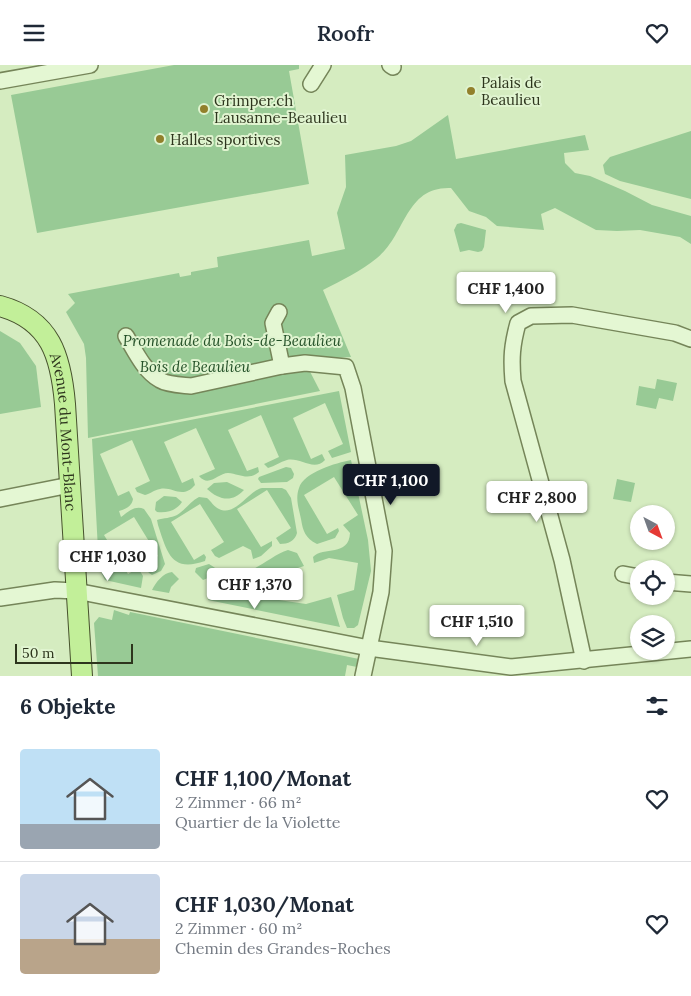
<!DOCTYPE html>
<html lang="de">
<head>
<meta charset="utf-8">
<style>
	body { margin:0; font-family:Lora,serif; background:#f6f6f7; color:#1f2937; height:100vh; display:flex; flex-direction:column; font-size:19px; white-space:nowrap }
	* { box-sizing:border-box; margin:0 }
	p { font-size:16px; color:#747a83 }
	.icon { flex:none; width:28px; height:28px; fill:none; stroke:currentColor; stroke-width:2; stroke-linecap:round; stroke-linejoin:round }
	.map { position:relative; height:611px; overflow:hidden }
	.panel { display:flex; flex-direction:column; background:#fff; flex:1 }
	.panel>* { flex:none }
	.needle { width:32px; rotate:139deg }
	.buttons { position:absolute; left:630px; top:440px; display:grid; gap:10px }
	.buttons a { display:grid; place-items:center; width:45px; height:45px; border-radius:50%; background:#fff; box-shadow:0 1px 4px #0004; font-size:25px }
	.scale { position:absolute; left:15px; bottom:12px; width:118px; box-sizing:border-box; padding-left:5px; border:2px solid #2d351d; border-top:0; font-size:14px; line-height:18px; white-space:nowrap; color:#2d351d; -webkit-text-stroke:4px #e0f4d0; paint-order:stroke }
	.price { position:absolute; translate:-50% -42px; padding:0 11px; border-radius:5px; background:#fff; color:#222; font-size:16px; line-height:32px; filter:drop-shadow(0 1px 2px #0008) }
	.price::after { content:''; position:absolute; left:50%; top:30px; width:15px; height:11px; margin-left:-8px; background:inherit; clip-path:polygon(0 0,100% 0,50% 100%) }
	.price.active { background:#111827; color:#fff }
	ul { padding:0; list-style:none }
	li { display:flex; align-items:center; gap:15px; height:125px; padding:0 20px }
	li+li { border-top:1px solid #e0e1e3 }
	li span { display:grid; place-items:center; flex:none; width:140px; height:100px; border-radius:5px; color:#555 }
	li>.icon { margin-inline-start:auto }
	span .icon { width:60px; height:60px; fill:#fffc; stroke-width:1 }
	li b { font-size:21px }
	h2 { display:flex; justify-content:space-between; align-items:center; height:60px; padding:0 20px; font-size:21px }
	header { display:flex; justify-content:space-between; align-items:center; height:65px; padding:0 20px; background:#fff; font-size:22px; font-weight:600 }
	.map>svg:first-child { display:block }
</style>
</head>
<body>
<header><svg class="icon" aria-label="menu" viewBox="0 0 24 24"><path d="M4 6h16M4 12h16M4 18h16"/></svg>Roofr<svg class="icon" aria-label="heart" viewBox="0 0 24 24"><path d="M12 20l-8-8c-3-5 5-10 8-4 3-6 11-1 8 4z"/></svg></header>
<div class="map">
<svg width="691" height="611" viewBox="0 0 691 611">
	<rect width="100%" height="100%" fill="#d5ecc0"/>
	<g fill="#98ca95">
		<polygon points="174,0 299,0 299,4 289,6 309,119 37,168 11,30"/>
		<path d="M448,50l8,44 129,-24 4,15 -25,3 1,10 10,10 15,3 35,15 27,14 39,11v28l-11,-7 -40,-7 -23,1 -21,-1 -41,-22 -14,6 3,16 -47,-4 -11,-9 -17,-6 -18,-23c-46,-2 -45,47 -74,70 -16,13 -36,23 -54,32l28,67 -47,3 16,31 -232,47 -2,-80 -2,-14 -18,-32 9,-9 -7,-9 111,-21 1,4 11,-2v-3l27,-5 -1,-10 92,-17 3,16 33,-7 -8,-36 9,-26 -1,-32 51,-9 15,-5z"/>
		<polygon points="691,66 691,134 620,116 605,109 603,100 610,92"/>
		<polygon points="461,158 486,165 484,182 482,186 478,187 469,185 460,187 454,165 457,159"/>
		<polygon points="0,266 20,278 36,301 41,342 0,349"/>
		<polygon points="657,314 677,318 673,336 659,333 656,344 636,340 639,321 655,324"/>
		<path d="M339,326l12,61 -19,6 -4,-7 15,-7 -18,-41 -32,15 18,41 11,-5 3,6c-11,12 -25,-3 -38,0 -7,2 -12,6 -19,8l-4,-4 15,-7 -18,-42 -33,15 19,41 11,-4 1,5c-11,9 -19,2 -31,1 -10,0 -19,15 -29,3l16,-7 -19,-41 -32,14 18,41 11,-5 2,7c-13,15 -22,1 -35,4 -6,1 -10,5 -15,6l-8,-3 -2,-4 15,-7 -18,-41 -32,14 18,42 11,-5 4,8c-1,7 -7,10 -14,12l2,6c7,-5 14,-12 23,-8l7,10 14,45 -4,7 -9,4 -3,-2 -6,-8 15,-9 -24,-39 -30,18 24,39 10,-6 5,8 -2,12 -36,-8 -6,-12 -7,-129z"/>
		<path d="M351,395l17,80 3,31 -13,54 -4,3h-7l-4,-10 -6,-23 17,-5 4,-27 -29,-5 -15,5 -1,-6c10,-11 36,0 37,-24l-7,-8 15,-10 -24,-38 -30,18 23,39 11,-6 1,3 -4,7 -18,6c-12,-6 -14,-13 -16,-25 -2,-10 -6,-20 -2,-31 5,-16 37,-25 52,-28z"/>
		<polygon points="286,402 291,403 294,409 293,413 287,417 261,418 258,414 259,412"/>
		<polygon points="617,414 635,418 631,437 613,434"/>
		<path d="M227,417l17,8c-12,13 -25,10 -37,-1l7,-6z"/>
		<path d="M262,423h20l4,2 5,8 6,35c-2,8 -9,11 -17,11l-4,-6 15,-10 -24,-38 -30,19 24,38 11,-6v5l-11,10 -8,3 -2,-9 -8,-4 -24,12 -4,-2 -4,-6 13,-8 -24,-38 -29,18 23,38 10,-6 2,3 -1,4c-34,12 -38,-9 -47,-36l-1,-5c7,-2 14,-2 20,-5 8,-5 14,-14 22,-18l8,1c4,3 7,9 12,11 17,8 29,-18 43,-21z"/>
		<path d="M164,431l12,1 6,5c-6,9 -15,11 -25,10l-2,-2 1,-8z"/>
		<path d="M288,485l9,3 7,13 -21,7 -4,27 27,4 25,-7 9,30 -132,-27 5,-7 13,-4 5,-3 3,-11 -16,-1 -15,6 -8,-8 1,-4 13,-4c4,2 7,5 10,7 25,14 47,-14 69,-21z"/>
		<path d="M172,507l7,7 -8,8 -2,6 -17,-3c4,-8 11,-17 20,-18z"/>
		<polygon points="114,545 129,550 130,547 359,594 357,602 347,600 345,611 98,611 94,558 99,552 112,555"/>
	</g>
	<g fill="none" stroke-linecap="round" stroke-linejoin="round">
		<g stroke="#758559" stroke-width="18">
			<g id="minor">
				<polyline points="390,0 393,2"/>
				<polyline points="0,16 90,0"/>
				<polyline points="311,19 323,0"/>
				<polyline points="279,247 273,258 282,301"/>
				<path d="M126,271c9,15 18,35 34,44 8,5 22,5 31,6l91,-20 23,-3 41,4 7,21 31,163 -3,41 -18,84"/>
				<polyline points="0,434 70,420"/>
				<polyline points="623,509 639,512"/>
				<polyline points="666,517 691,519"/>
				<polyline points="0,533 55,525 76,526 369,583 511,602 691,584"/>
				<path d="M584,596l-22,-101 -49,-179c-2,-23 -1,-36 5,-58l13,-7 41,-1 103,18 16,6"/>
			</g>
		</g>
		<g stroke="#47522d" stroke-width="22">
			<g id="major">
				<path id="s1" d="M0,241c51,14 61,51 65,98l17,272"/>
			</g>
		</g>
		<use href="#minor" stroke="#e4f7d3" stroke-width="15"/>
		<use href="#major" stroke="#c2ef99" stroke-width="20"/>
	</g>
	<g fill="#92802b" stroke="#e0f4d0" stroke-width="2">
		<circle cx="471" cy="26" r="5"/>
		<circle cx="204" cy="44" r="5"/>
		<circle cx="160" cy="74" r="5"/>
	</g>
	<g text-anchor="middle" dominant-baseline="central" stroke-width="4" stroke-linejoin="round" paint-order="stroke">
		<g font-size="15" fill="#2d351d" stroke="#e0f4d0" text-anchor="start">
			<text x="481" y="17">Palais de<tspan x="481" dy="17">Beaulieu</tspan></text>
			<text x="214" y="35">Grimper.ch<tspan x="214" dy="17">Lausanne-Beaulieu</tspan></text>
			<text x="170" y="74">Halles sportives</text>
		</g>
		<g font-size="15" font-style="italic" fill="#245128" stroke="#e0f4d0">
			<text x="232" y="275">Promenade du Bois-de-Beaulieu</text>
			<text x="195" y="301">Bois de Beaulieu</text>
		</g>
		<g font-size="15" fill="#2d351d" stroke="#e0f4d0">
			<text stroke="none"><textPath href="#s1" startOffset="155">Avenue du Mont-Blanc</textPath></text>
		</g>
	</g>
</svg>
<div class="buttons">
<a><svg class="needle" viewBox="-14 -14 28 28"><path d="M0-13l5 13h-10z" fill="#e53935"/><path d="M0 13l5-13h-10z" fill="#747a83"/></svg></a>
<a><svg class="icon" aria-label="locate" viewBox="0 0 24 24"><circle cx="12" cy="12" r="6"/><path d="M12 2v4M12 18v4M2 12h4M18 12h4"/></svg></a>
<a><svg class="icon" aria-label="layers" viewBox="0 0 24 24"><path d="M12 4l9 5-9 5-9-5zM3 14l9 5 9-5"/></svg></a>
</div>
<div class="scale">50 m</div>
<b class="price" style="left:506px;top:249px">CHF 1,400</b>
<b class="price active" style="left:391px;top:441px">CHF 1,100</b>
<b class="price" style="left:537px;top:458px">CHF 2,800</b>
<b class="price" style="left:108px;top:517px">CHF 1,030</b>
<b class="price" style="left:255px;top:545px">CHF 1,370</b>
<b class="price" style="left:477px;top:582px">CHF 1,510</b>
</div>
<section class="panel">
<h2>6 Objekte<svg class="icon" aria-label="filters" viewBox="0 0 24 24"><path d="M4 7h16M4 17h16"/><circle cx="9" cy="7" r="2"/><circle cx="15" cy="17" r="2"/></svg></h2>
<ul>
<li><span style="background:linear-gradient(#bfe0f5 75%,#9aa5b1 0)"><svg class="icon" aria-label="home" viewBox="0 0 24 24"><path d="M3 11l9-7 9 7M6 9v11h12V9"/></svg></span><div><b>CHF 1,100/Monat</b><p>2 Zimmer · 66 m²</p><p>Quartier de la Violette</p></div><svg class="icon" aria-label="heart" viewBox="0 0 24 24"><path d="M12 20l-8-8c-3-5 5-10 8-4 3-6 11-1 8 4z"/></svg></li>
<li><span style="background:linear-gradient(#c9d6e8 65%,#b9a48a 0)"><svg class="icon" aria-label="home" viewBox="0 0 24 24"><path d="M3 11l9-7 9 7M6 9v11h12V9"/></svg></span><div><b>CHF 1,030/Monat</b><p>2 Zimmer · 60 m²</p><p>Chemin des Grandes-Roches</p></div><svg class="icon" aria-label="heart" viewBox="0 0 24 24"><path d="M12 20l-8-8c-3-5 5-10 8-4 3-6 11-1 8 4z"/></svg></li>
</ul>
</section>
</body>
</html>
